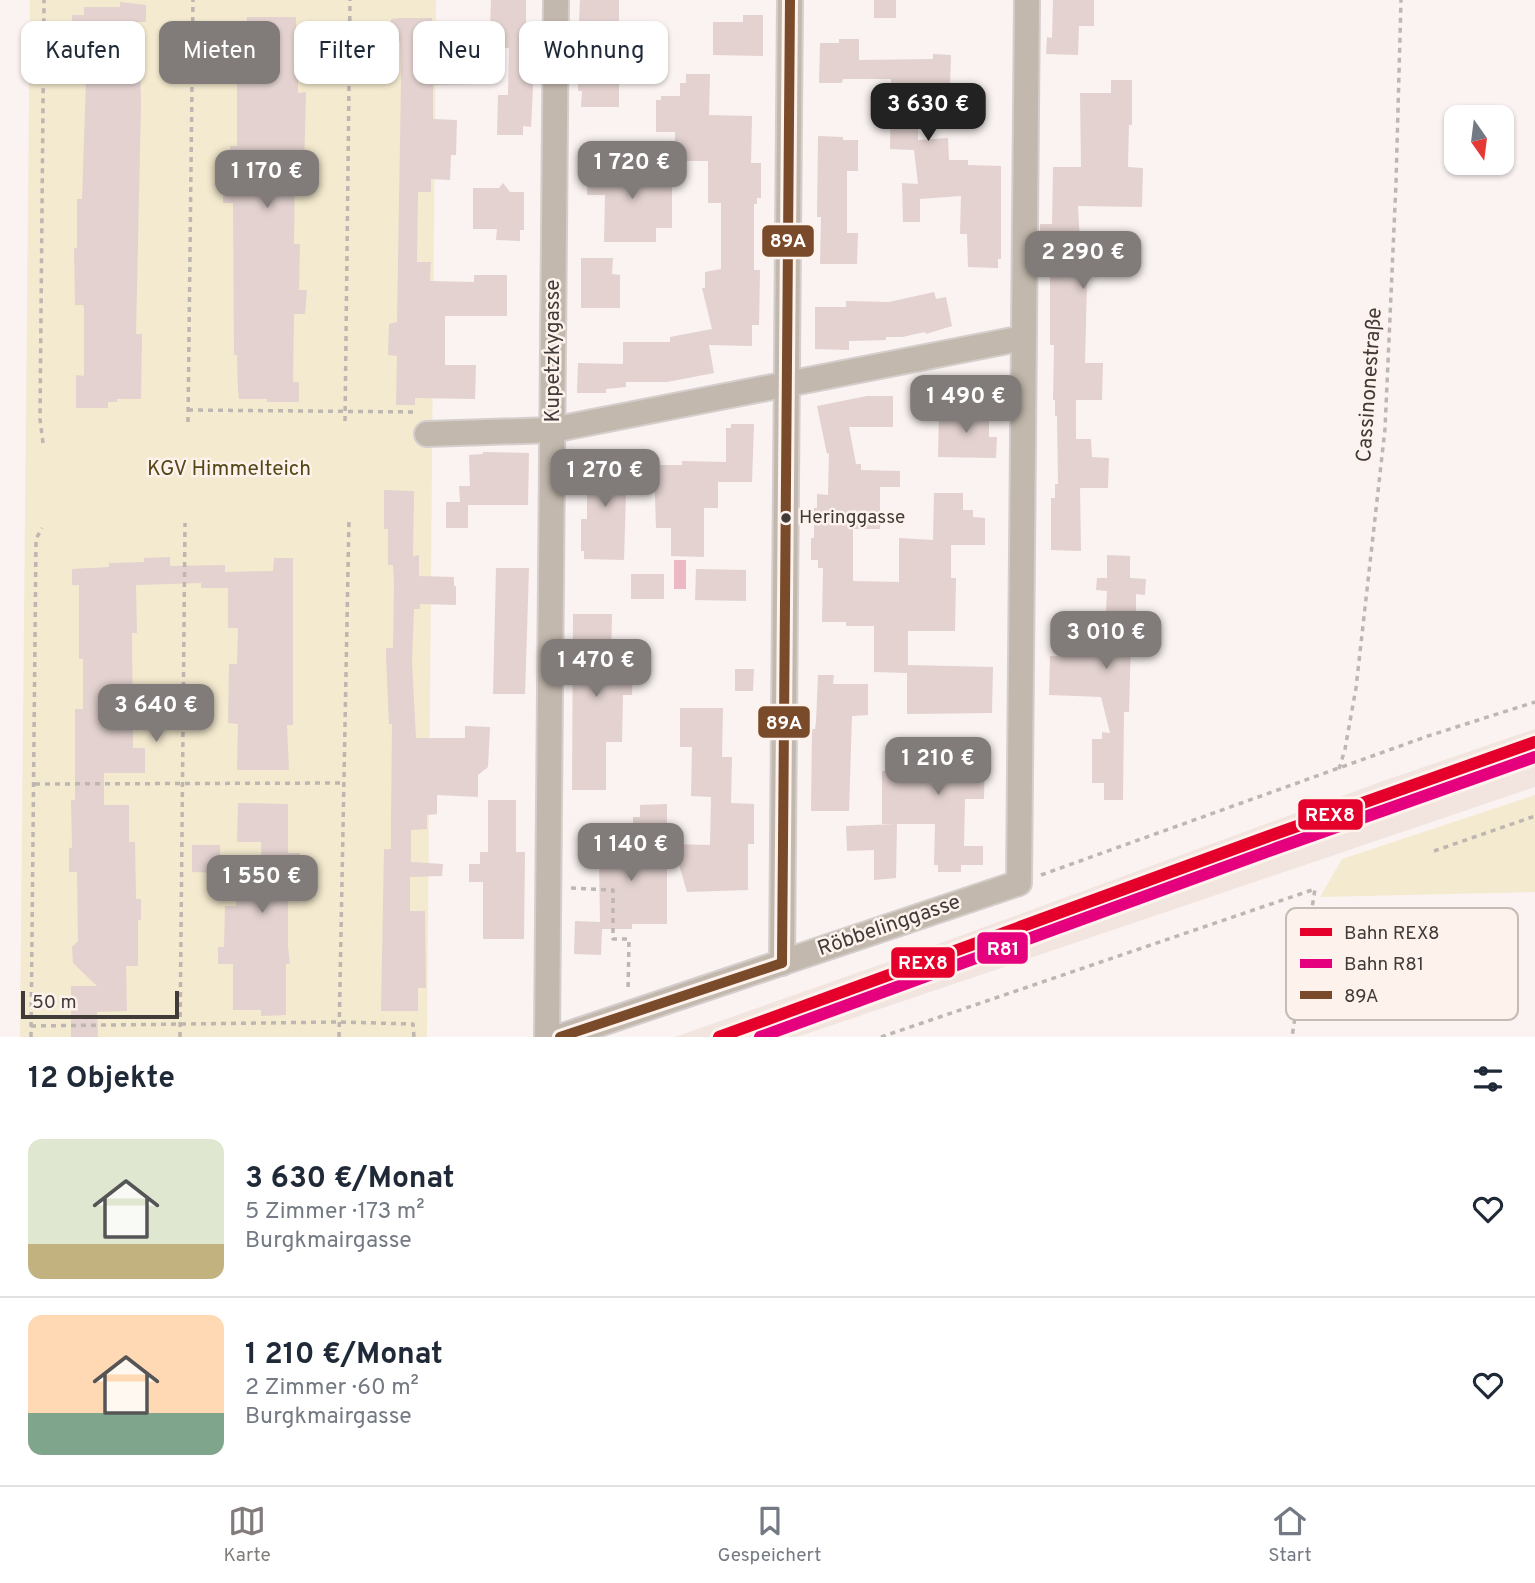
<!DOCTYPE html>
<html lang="de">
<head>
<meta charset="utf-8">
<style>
	body { margin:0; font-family:Overpass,sans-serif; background:#f2f2f3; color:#1f2937; height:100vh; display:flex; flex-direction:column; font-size:26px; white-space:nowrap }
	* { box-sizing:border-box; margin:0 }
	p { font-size:23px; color:#747a83 }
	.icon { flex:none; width:38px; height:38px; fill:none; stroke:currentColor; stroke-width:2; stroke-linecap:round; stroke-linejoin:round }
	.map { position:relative; height:1037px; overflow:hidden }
	.details { display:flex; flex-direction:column; background:#fff; flex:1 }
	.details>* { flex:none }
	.guide { position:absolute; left:21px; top:21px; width:700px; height:63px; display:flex; gap:14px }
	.needle { width:46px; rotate:166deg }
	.buttons { position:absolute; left:1444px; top:105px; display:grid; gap:14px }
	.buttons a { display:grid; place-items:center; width:70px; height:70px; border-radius:14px; background:#fff; box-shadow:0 2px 5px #0004; font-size:35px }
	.scale { position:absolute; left:21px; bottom:18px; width:158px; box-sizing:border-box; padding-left:7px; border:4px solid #403b39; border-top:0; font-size:19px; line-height:24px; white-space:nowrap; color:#403b39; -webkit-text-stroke:5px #fef2ed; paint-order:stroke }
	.price { position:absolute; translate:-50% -60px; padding:0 16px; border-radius:14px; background:#817b79; color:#fff; font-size:23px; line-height:46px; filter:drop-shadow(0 2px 4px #0008) }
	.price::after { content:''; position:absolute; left:50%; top:42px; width:21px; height:16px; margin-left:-10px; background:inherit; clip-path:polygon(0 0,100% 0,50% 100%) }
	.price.on { background:#222; color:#fff }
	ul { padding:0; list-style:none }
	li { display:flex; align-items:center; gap:21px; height:175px; padding:0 28px }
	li+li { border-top:2px solid #e0e1e3 }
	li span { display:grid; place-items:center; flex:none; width:196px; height:140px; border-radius:14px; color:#555 }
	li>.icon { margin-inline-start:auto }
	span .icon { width:84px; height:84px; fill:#fffc; stroke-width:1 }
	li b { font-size:30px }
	h2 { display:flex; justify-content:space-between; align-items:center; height:84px; padding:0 28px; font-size:30px }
	.chip { padding:0 24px; border-radius:14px; background:#fff; box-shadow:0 2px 5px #0004; font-size:24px; line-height:63px }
	.chip.on { background:#817b79; color:#fff }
	.tab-bar { display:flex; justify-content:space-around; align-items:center; height:98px; border-top:2px solid #e0e1e3; background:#fff; font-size:19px; color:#747a83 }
	.tab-bar a { display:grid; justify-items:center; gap:4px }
	.tab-bar .on { color:#817b79 }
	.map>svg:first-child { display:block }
</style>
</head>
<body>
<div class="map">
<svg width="1535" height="1037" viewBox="0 0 1535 1037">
	<rect width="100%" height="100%" fill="#faf3f1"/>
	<polygon fill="#f2e4de" points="1535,729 1535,787 797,1037 675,1037 905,956 1386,780"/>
	<g fill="#f4eacf">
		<polygon points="30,0 436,0 427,1037 20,1037"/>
		<polygon points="1535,795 1535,892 1320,897 1342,859"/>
	</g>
	<rect fill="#ecb8c4" x="674" y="560" width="12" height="29"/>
	<g fill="#e3d2cf">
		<polygon points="491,0 526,0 526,39 533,39 533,87 531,127 523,126 523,135 497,135 498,95 508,95 509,48 482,48 482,28 490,28"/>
		<polygon points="580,0 619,0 619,107 581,107 582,91 578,91 578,78 573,78 573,42 578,42"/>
		<rect x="874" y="0" width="22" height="18"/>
		<polygon points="1053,0 1094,0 1094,26 1079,26 1078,55 1046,54 1047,37 1052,38"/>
		<polygon points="120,2 146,5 146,22 136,22 135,57 140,57 141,104 136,334 142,334 141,399 117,399 117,402 108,402 108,408 76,408 76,375 84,376 84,308 83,305 75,305 74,248 77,248 77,199 82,199 86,80 73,81 74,40 72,40 72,15 84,15 84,7 120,7"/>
		<polygon points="743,15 763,15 763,56 713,55 713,22 743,22"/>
		<polygon points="247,17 296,17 296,48 307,58 298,67 298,93 306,92 304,170 295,170 294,244 300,244 299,290 307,290 305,314 294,314 293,382 299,382 299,402 267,402 267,399 239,399 238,390 237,355 234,355 233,203 223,203 223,187 230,187 230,146 237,146 237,67 242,67 243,53 246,53"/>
		<polygon points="401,18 432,18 432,28 444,28 444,40 476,40 475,84 433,85 433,119 457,120 456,155 451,155 450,180 431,179 431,192 418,192 417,262 431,262 430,281 474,282 474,275 507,275 507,316 445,316 445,365 476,365 475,399 415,398 415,405 396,405 397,356 388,355 389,324 397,322 401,83 400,41 391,41 391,19"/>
		<polygon points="839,39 859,39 859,60 933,59 933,54 951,55 950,86 959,86 959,105 918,104 918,140 948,138 949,160 968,160 968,165 1001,166 1001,259 998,259 998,268 968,267 967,234 960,234 961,196 920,199 920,222 903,222 902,183 918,184 914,150 890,149 891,79 843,79 842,83 819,83 820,43 839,43"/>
		<polygon points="686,74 710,74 709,115 752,116 751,163 761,163 761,198 757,198 757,204 754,204 754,270 760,270 759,325 752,325 752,346 709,345 714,373 667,382 626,382 626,387 606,389 606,393 577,393 578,363 623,364 623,342 670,342 670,337 712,329 702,288 705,288 705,272 721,269 721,203 708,203 708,161 675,161 675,132 656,132 656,100 661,100 661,96 680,96 680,83 686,83"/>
		<polygon points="1111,80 1132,80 1132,125 1129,125 1128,167 1143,168 1142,207 1078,206 1080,243 1088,243 1085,363 1103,363 1102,400 1076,400 1076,439 1091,439 1092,457 1109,458 1108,488 1080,488 1081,551 1051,550 1051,498 1055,498 1055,484 1058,484 1057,416 1055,416 1055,400 1053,400 1054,345 1050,345 1050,239 1040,237 1040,224 1052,224 1053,167 1081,167 1080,93 1111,93"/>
		<polygon points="818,136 843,137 843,140 858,140 858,171 847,171 847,233 858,233 857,264 820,264 821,217 817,217"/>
		<polygon points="588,163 629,164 628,169 672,170 672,228 656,228 656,242 604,242 605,195 587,195"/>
		<polygon points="503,183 510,192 524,192 524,230 520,230 520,241 496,240 497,229 473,229 473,188 499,188"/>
		<polygon points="581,258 613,258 612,274 620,275 620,308 581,308"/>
		<polygon points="934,292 936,299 946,297 952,326 926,334 925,332 902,337 886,337 886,340 849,341 849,350 815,349 815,307 846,307 846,301 889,302"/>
		<polygon points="867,396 893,396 893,427 849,427 856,464 861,464 861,470 900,471 900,487 880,487 880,529 853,529 853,581 899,582 899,538 933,540 934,493 963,493 963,510 973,510 973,517 985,518 985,545 951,545 951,578 956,578 955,631 908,631 908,665 993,667 992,713 907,714 907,673 874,672 874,626 846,626 846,622 822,622 823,568 818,568 818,560 811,560 811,538 814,538 814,508 817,508 817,494 828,495 829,453 827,454 817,406"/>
		<polygon points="957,409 989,410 989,437 997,437 996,458 938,457 939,411 957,411"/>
		<polygon points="731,424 754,424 752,482 718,482 718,508 704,508 704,557 671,556 671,528 656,528 654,465 682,465 682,461 726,462 726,428 731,428"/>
		<polygon points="483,452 529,453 528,505 468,505 468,528 446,528 446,502 460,502 459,486 470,486 469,455 483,454"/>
		<polygon points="587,454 608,455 608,460 627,460 624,560 584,559 584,551 581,551 581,519 587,519"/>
		<polygon points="384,490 414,491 413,556 419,555 419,576 454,577 454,586 456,586 456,605 420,604 420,609 414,609 412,662 416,738 465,738 465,726 490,727 488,767 478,775 478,797 437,795 437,814 427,815 427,829 411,830 411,862 443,864 442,876 410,877 410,911 425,911 426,988 418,988 418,1011 381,1011 384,849 391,849 391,823 392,724 389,724 386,655 386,648 393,648 394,582 393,565 388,565 388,529 384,529"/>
		<polygon points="1107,555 1130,556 1130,578 1146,579 1145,595 1136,594 1136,639 1131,639 1129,712 1124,712 1123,800 1104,800 1104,783 1092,783 1092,739 1102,739 1102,732 1110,733 1101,697 1049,695 1050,656 1092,657 1092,612 1106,612 1107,591 1096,590 1097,578 1107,578"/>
		<polygon points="170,557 170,566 225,565 225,572 273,571 274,558 293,558 293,725 287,725 289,770 237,770 238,724 228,723 229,664 237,664 238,628 228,628 228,588 201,588 201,583 136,585 137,633 132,633 133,748 145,748 145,773 104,773 104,805 129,805 129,842 135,842 136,899 141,899 141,920 138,920 138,966 126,966 127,1011 97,1012 98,1037 71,1037 71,986 97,986 73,963 72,947 78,941 77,872 69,872 69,848 72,848 71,800 75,800 75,709 83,709 83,659 79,659 79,585 72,585 72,569 109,567 109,563 144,562 144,558"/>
		<polygon points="496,568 529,568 525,694 493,694"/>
		<polygon points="696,569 746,570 746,601 695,600"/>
		<rect x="631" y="574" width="33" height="25"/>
		<polygon points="573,614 612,614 611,661 633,661 632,695 623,695 622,742 606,742 606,790 572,790"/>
		<polygon points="735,669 754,669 753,691 735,691"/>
		<polygon points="818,675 834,675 833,684 868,684 868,715 852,716 849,811 811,811 812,729 815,729 816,722"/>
		<polygon points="680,708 723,708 722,757 732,757 731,803 754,804 754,844 748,844 748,890 687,892 673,844 710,845 711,797 691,796 692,747 680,747"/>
		<polygon points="905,743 985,745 984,799 965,799 964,846 983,846 983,865 961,865 961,872 938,872 938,865 934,865 935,824 882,824 882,771 904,770"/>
		<polygon points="488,800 516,800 516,852 525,852 524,939 483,939 483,882 469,882 469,864 480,864 480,852 488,852"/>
		<polygon points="238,803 288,804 288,853 300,853 300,866 297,870 297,878 288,879 288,947 290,964 286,964 286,1015 261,1016 261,1010 233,1010 233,964 218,964 218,947 224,947 225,906 236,906 236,895 262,896 261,842 237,842"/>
		<polygon points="667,804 667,924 632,924 632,929 602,929 601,955 574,954 575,921 600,922 599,858 611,858 611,854 616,854 616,850 633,850 633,817 640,817 640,805"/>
		<polygon points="897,824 896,878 874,880 874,850 847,851 846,826"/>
		<polygon points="192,845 220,845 220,873 192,872"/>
	</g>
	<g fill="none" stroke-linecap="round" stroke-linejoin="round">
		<g stroke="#d4cfcd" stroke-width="28">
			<g id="street">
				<polyline points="427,434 552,430 1023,338"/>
				<polyline points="782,963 790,0"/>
				<polyline points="547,1037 556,0"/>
				<polyline points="560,1037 1019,883 1027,0"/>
			</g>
		</g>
		<g stroke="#beb6b0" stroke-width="3.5" stroke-dasharray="5 5" stroke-linecap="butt">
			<polyline points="188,410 418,412"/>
			<polyline points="345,421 350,0"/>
			<polyline points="188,422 193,0"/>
			<polyline points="43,443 40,419 44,0"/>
			<polyline points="1339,769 1345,749 1356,688 1385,429 1396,183 1401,0"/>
			<polyline points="35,784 344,783"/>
			<polyline points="1434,851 1535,816"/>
			<polyline points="1041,875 1428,736 1535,702"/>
			<polyline points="571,888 613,890 613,939 629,939 628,992"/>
			<polyline points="31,1026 339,1022 413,1024 414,1037"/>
			<polyline points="31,1037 36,539 42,528"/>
			<polyline points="180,1037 185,523"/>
			<polyline points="339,1037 349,518"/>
			<polyline points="881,1037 1315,889 1292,1037"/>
		</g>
		<use href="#street" stroke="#c3b8ad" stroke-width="24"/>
		<g stroke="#fef2ed" stroke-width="16">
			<g id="bus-1">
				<polyline points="782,963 790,0"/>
				<polyline points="560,1037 782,963"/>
			</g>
		</g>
		<use href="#bus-1" stroke="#7a4b2a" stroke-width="10"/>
		<g stroke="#fef2ed" stroke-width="18">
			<polyline id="rail-1" points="719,1037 1272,835 1535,742"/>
		</g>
		<g stroke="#fef2ed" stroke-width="18">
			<polyline id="rail-2" points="760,1037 1277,848 1535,757"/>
		</g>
		<use href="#rail-1" stroke="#e4002b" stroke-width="12"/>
		<use href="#rail-2" stroke="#e5007d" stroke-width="12"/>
	</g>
	<circle fill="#403b39" stroke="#fef2ed" stroke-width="2.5" cx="786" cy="518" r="6"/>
	<g text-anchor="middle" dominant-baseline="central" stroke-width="5" stroke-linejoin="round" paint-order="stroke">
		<g font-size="19" fill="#403b39" stroke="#fef2ed" text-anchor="start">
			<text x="799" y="518">Heringgasse</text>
		</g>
		<g font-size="21" fill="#403b39" stroke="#fef2ed">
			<text transform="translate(553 351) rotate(-90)">Kupetzkygasse</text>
			<text transform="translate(1370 385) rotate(-86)">Cassinonestraße</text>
			<text transform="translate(889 926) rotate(-19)">Röbbelinggasse</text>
		</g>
		<g font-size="21" fill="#564816" stroke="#fef2ed">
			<text x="229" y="469">KGV Himmelteich</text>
		</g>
	</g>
	<rect x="1286" y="908" width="232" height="112" rx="10" fill="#fef2ed" stroke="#c5bbb7" stroke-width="2"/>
	<rect x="1300" y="928" width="32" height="8" fill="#e4002b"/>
	<rect x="1300" y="959" width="32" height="9" fill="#e5007d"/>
	<rect x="1300" y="991" width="32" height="8" fill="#7a4b2a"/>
	<g font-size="19" fill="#403b39">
		<text x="1344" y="939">Bahn REX8</text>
		<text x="1344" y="970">Bahn R81</text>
		<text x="1344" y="1002">89A</text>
	</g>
	<g stroke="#fef2ed" stroke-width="2.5">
		<rect x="761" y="224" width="54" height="34" rx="7" fill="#7a4b2a"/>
		<rect x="757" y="705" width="54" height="34" rx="7" fill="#7a4b2a"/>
		<rect x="1297" y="798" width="67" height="33" rx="7" fill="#e4002b"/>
		<rect x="976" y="931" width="53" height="34" rx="7" fill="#e5007d"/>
		<rect x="890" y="946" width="66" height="33" rx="7" fill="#e4002b"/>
	</g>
	<g font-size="19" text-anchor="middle" font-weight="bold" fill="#fff">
		<text x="788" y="247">89A</text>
		<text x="784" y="729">89A</text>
		<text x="1330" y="821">REX8</text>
		<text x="1003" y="955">R81</text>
		<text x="923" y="969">REX8</text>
	</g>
</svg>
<div class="buttons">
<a><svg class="needle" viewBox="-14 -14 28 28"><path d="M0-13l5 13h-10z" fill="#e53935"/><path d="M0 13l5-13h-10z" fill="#747a83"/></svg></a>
</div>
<div class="scale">50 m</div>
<b class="price on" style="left:928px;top:143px">3 630 €</b>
<b class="price" style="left:632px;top:201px">1 720 €</b>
<b class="price" style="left:267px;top:210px">1 170 €</b>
<b class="price" style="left:1083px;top:291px">2 290 €</b>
<b class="price" style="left:966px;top:435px">1 490 €</b>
<b class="price" style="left:605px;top:509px">1 270 €</b>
<b class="price" style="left:1106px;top:671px">3 010 €</b>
<b class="price" style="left:596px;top:699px">1 470 €</b>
<b class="price" style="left:156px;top:744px">3 640 €</b>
<b class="price" style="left:938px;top:797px">1 210 €</b>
<b class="price" style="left:631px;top:883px">1 140 €</b>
<b class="price" style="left:262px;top:915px">1 550 €</b>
<div class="guide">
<a class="chip">Kaufen</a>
<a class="chip on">Mieten</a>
<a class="chip">Filter</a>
<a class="chip">Neu</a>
<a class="chip">Wohnung</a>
</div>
</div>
<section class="details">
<h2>12 Objekte<svg class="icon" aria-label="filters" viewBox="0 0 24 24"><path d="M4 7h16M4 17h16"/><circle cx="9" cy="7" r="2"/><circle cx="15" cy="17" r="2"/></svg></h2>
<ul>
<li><span style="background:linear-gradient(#dfe7d0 75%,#c2b280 0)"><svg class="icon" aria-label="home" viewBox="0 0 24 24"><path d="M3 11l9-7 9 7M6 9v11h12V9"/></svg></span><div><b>3 630 €/Monat</b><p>5 Zimmer · 173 m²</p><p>Burgkmairgasse</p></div><svg class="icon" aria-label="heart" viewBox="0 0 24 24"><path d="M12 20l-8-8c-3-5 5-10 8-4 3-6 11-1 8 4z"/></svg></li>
<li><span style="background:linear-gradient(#ffd9b3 70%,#7fa58c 0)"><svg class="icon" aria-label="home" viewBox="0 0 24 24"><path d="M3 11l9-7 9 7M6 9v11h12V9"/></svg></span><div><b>1 210 €/Monat</b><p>2 Zimmer · 60 m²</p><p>Burgkmairgasse</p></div><svg class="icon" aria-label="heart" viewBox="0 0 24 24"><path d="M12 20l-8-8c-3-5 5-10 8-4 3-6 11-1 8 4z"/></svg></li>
</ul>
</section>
<nav class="tab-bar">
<a class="on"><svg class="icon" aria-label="map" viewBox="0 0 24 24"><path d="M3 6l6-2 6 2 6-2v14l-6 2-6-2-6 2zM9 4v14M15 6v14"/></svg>Karte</a>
<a><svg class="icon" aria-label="saved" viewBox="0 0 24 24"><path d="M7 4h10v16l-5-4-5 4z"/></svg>Gespeichert</a>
<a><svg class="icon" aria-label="home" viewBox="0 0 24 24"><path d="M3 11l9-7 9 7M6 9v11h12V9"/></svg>Start</a>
</nav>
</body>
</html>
